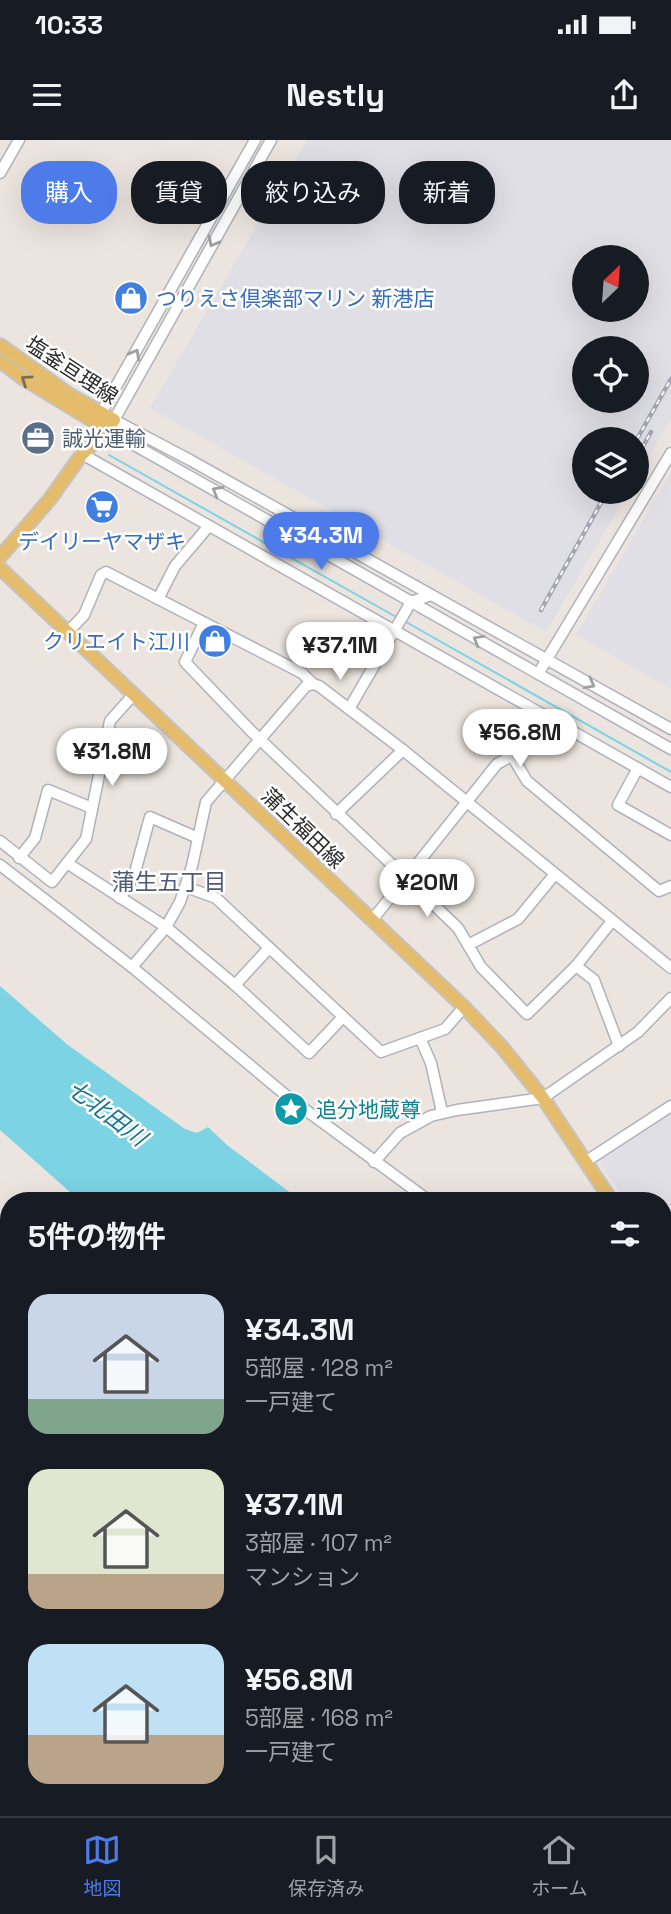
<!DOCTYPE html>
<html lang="ja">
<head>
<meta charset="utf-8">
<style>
	body { margin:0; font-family:"Space Grotesk","Noto Sans JP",sans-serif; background:#242831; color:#f1f3f6; height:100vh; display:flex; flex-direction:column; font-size:26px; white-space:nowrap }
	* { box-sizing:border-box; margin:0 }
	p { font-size:23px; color:#9ea1a6 }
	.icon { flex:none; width:38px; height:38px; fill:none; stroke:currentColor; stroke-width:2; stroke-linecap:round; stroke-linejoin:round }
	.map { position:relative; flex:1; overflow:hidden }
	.details { position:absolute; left:0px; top:1052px; width:672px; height:625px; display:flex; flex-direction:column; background:#171b24; border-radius:28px 28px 0 0; box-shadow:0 7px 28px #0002 }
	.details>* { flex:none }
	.top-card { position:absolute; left:21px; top:21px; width:630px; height:63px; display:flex; gap:14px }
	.needle { width:46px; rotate:25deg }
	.fabs { position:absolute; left:572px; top:105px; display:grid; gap:14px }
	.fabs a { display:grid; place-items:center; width:77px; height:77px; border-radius:50%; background:#171b24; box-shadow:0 7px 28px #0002; font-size:35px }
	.price { position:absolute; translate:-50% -60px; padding:0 16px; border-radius:24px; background:#fff; color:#222; font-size:23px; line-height:46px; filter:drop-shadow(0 2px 4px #0008) }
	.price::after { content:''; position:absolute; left:50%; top:42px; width:21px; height:16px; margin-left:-10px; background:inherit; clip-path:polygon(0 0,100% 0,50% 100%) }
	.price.selected { background:#4e7bea; color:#fff }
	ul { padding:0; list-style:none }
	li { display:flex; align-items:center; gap:21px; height:175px; padding:0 28px }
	li span { display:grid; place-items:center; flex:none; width:196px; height:140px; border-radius:21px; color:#555 }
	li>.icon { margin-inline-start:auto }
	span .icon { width:84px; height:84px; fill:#fffc; stroke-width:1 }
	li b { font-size:30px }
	h2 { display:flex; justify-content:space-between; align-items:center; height:84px; padding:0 28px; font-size:30px }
	.chip { padding:0 24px; border-radius:28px; background:#171b24; box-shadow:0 7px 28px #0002; font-size:24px; line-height:63px }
	.chip.selected { background:#4e7bea; color:#fff }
	.status { display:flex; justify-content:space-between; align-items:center; height:49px; padding:0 35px; background:#171b24; direction:ltr }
	.status svg { height:19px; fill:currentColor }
	header { display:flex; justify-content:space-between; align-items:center; height:91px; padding:0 28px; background:#171b24; font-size:32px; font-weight:700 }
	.tab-bar { display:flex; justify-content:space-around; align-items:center; height:98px; border-top:2px solid #363941; background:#171b24; font-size:19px; color:#9ea1a6 }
	.tab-bar a { display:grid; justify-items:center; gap:4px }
	.tab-bar .selected { color:#4e7bea }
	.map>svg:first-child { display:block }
</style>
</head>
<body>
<div class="status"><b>10:33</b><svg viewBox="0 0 49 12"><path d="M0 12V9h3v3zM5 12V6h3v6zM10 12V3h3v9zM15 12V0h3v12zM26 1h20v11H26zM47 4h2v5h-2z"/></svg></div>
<header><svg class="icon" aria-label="menu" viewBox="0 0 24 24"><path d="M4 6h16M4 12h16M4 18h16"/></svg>Nestly<svg class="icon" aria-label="share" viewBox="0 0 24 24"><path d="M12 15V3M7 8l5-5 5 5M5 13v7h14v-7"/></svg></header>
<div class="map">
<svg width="671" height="1676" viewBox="0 0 671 1676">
	<rect width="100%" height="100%" fill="#ece5df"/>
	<g fill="#e0dfe5" fill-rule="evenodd">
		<path d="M307,0h364v279l-34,58v-38h-53v53h44l-82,140 -396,-224zM584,117h53v53h-53zM584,208h53v53h-53z"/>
		<polygon points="671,333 671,549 576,495"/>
		<polygon points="671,972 671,1119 663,1110 663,1060 625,1060 600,1023 602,1018"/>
	</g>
	<g fill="#7cd3e4">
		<polygon points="0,846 68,905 185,989 197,993 208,987 227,1005 300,1060 79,1060 0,990"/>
		<polygon points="663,1418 671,1425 671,1661 663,1658"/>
	</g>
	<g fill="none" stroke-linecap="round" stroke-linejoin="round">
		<g stroke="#7cd3e4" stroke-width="2">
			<polyline points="109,315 398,478"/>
			<polyline points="406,482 671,632"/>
		</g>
		<g stroke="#afb2ba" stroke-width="13">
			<g id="minor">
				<polyline points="271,0 114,280 190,320 671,589"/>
				<polyline points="0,33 19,0"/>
				<polyline points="101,273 255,0"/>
				<polyline points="108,290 671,609"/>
				<polyline points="82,314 671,647"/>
				<polyline points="158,459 175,426 208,387"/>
				<polyline points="204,483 185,522 251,591 406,738 497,624 527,607 545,575"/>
				<polyline points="68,492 84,475 101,435 106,432 302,533 313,544"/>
				<polyline points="538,534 671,313"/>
				<polyline points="349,569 411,462 431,455"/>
				<polyline points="512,616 527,641 659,751 671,746"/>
				<polyline points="638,628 618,665 671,695"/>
				<polyline points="336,674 403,610"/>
				<polyline points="0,701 52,742 67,723 166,787 235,845 309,913 343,877"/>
				<polyline points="19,718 35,698 48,650 92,668"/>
				<polyline points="67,723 86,699 110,581 134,554"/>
				<polyline points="0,725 132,827 288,957 428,1060"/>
				<polyline points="555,734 518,779 468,805 481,827 527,874 576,826 612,781"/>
				<polyline points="186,747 216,758 381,912 420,898 431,923 442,972"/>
				<polyline points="120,758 134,736 150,677 198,698"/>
				<polyline points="372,780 406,738 458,788 468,805"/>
				<polyline points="576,826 594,840 619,906"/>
				<polyline points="132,827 166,787 180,762 192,726 206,662 306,546 313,544 319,546 403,610 671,828"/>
				<polyline points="235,845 269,808"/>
				<polyline points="420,898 445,889 464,867"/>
				<polyline points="374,1022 400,993 431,976 457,970 543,958 638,892 671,858"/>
				<polyline points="585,1022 671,966"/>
				<polyline points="0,1124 9,1132"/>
				<polyline points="0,1144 9,1152"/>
				<polyline points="663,1267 671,1277"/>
				<polyline points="0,1427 9,1438"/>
				<polyline points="193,1668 200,1676"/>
				<polyline points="449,1668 452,1676"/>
				<polyline points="516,1668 524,1676"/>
				<polyline points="0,1673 9,1666"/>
				<polyline points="205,1676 215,1668"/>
				<polyline points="238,1676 249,1668"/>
				<polyline points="276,1676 286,1668"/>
			</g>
		</g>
		<g stroke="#c4c4c4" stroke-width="16">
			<g id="major">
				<polyline points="0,205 70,255 114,280 108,290 82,314 50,359 0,417"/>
				<polyline points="0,221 24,239 108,290"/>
				<polyline points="0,428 464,867 502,907 543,958 611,1060"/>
				<polyline points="663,1129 671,1137"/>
			</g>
		</g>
		<use href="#minor" stroke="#fff" stroke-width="10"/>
		<use href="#major" stroke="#e4bc6c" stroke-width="12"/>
		<g stroke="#a2a6b4" stroke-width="4.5">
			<g id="rail">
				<polyline points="637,299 671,239"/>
				<polyline points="637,317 651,292"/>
				<polyline points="541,470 607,352"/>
			</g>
		</g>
		<use href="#rail" stroke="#fff" stroke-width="2" stroke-dasharray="5" stroke-linecap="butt"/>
	</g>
	<defs><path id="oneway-chevron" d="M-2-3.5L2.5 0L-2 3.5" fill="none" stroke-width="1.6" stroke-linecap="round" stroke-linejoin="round" transform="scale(1.75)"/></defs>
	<g stroke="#a0a0a0">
		<use href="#oneway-chevron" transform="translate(213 102) rotate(119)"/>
		<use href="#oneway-chevron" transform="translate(135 214) rotate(-61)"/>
		<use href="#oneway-chevron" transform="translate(217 351) rotate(-150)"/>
		<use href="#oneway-chevron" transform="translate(478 500) rotate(-150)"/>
		<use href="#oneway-chevron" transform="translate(590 544) rotate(29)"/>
	</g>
	<use stroke="#7e6c48" href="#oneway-chevron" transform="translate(26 240) rotate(-146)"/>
	<defs>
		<g id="shop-disc" transform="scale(1.75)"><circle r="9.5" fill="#3f7fe0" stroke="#fff"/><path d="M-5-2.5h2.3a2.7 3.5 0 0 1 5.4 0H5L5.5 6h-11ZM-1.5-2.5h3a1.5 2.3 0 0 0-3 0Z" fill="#fff"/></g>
		<g id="office-disc" transform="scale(1.75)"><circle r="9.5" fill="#5c6f8a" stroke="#fff"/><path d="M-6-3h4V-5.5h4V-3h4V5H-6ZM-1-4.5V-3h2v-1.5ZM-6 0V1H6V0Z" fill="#fff"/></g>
		<g id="supermarket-disc" transform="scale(1.75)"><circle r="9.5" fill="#3f7fe0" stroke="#fff"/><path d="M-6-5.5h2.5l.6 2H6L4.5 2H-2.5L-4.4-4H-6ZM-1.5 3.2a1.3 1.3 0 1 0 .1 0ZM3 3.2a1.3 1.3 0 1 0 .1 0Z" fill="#fff"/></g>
		<g id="sight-disc" transform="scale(1.75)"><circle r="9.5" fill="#0f9aa8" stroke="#fff"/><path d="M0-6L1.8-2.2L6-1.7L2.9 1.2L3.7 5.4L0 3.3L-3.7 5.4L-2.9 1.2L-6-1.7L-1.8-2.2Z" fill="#fff"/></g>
	</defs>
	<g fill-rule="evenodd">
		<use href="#shop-disc" x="131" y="158"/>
		<use href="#office-disc" x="38" y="298"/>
		<use href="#supermarket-disc" x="102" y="367"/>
		<use href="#shop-disc" x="215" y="501"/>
		<use href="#sight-disc" x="291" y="969"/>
	</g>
	<g text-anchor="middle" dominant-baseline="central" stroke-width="5" stroke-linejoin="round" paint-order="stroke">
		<g font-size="21" fill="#366cbe" stroke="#fff" text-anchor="start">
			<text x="156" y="158">つりえさ倶楽部マリン 新港店</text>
			<text x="102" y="401" text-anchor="middle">デイリーヤマザキ</text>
			<text x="190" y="501" text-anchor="end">クリエイト江川</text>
		</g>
		<g font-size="21" fill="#2b2b2b" stroke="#fff">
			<text transform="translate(72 230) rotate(33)">塩釜亘理線</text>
			<text transform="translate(303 688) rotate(44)">蒲生福田線</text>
		</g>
		<g font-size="21" fill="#4e5e75" stroke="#fff" text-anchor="start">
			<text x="62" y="298">誠光運輸</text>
		</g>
		<g font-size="21" fill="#0d838f" stroke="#fff" text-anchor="start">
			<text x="316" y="969">追分地蔵尊</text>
		</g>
		<g font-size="23" fill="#505b78" stroke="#fff">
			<text x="169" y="742">蒲生五丁目</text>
		</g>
		<g font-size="23" font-style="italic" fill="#1a7491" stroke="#fff">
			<text transform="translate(107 973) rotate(37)">七北田川</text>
		</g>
	</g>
</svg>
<div class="fabs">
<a><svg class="needle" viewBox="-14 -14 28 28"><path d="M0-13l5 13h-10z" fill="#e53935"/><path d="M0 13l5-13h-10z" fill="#9ea1a6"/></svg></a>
<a><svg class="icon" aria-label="locate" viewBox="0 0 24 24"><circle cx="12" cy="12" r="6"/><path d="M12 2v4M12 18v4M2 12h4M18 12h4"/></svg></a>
<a><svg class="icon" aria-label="layers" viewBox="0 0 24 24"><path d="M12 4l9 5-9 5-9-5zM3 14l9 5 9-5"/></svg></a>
</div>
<b class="price selected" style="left:321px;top:432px">¥34.3M</b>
<b class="price" style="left:340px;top:542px">¥37.1M</b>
<b class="price" style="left:520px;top:629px">¥56.8M</b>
<b class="price" style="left:112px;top:648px">¥31.8M</b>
<b class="price" style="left:427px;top:779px">¥20M</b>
<div class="top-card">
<a class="chip selected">購入</a>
<a class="chip">賃貸</a>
<a class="chip">絞り込み</a>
<a class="chip">新着</a>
</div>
<section class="details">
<h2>5件の物件<svg class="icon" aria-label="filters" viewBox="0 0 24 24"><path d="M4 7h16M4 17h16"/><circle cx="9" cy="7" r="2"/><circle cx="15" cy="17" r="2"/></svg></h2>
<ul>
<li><span style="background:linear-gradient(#c9d6e8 75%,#7fa58c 0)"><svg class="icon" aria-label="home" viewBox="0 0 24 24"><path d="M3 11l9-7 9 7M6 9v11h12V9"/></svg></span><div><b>¥34.3M</b><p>5部屋 · 128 m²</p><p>一戸建て</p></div></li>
<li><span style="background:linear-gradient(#dfe7d0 75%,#b9a48a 0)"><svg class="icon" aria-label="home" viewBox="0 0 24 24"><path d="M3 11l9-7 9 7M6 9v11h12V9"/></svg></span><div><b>¥37.1M</b><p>3部屋 · 107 m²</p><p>マンション</p></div></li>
<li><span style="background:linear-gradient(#bfe0f5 65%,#b9a48a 0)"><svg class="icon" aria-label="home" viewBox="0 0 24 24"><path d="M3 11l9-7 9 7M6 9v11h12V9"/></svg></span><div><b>¥56.8M</b><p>5部屋 · 168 m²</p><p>一戸建て</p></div></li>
</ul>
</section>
</div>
<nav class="tab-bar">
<a class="selected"><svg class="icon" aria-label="map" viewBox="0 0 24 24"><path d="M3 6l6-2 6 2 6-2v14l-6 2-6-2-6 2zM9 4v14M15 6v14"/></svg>地図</a>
<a><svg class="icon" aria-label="saved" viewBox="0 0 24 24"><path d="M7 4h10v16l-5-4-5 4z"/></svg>保存済み</a>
<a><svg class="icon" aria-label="home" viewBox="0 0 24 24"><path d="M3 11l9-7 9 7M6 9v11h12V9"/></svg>ホーム</a>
</nav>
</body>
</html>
